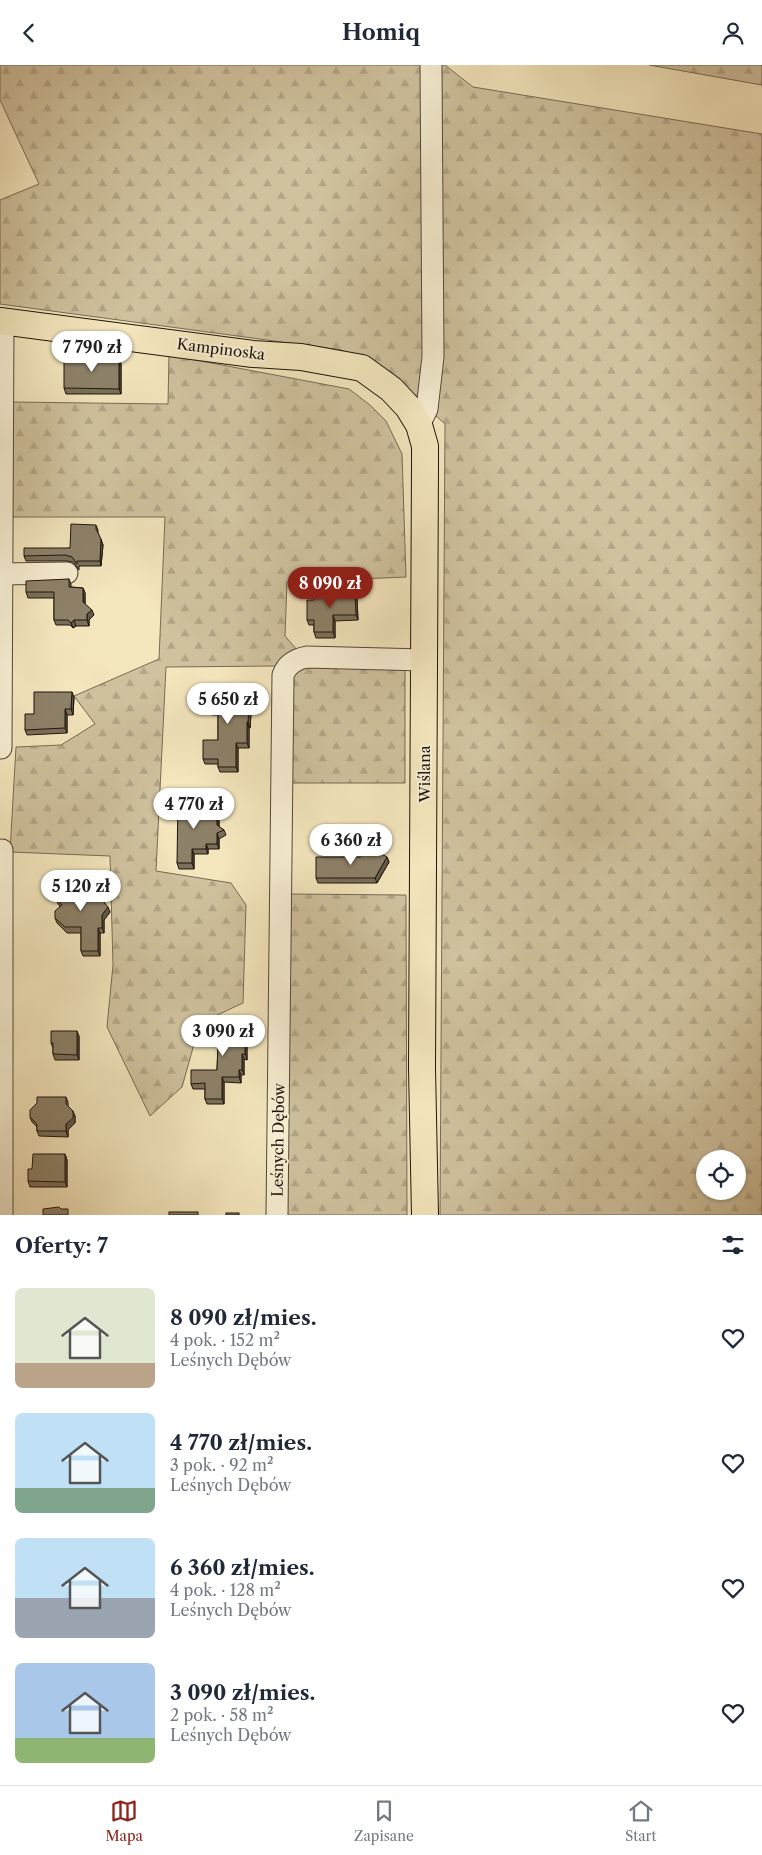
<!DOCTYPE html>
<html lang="pl">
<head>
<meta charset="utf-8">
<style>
	body { margin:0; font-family:"Libre Caslon Text",serif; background:#f6f6f7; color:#1f2937; height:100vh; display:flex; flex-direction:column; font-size:19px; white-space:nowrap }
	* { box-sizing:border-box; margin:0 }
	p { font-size:16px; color:#747a83 }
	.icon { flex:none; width:28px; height:28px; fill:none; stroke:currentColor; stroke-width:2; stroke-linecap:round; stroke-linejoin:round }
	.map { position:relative; height:1150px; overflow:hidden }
	.details { display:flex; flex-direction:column; background:#fff; flex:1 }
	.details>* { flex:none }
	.fabs { position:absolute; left:696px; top:1085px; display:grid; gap:10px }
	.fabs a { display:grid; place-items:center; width:50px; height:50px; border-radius:50%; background:#fff; box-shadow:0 1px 4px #0004; font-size:25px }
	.price { position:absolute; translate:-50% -42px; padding:0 11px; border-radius:18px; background:#fff; color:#222; font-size:16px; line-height:32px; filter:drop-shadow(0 1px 2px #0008) }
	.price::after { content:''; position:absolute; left:50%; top:30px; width:15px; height:11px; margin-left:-8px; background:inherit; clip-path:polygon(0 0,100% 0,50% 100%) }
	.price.selected { background:#8f2418; color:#fff }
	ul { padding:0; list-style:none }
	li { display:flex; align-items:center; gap:15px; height:125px; padding:0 15px }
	li span { display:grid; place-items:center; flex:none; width:140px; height:100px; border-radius:8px; color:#555 }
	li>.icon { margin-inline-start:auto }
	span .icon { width:60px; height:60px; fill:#fffc; stroke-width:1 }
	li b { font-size:21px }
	h2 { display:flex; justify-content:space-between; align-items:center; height:60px; padding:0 15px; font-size:21px }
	header { display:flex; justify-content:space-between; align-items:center; height:65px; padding:0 15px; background:#fff; font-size:22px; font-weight:800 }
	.tabs { display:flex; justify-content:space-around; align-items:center; height:70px; border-top:1px solid #e0e1e3; background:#fff; font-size:14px; color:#747a83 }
	.tabs a { display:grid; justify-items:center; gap:2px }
	.tabs .selected { color:#8f2418 }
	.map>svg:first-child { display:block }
</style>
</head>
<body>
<header><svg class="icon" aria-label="back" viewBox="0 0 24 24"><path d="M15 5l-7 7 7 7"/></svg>Homiq<svg class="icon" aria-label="person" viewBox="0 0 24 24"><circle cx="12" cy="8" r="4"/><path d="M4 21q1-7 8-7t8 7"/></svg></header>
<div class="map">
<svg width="762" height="1150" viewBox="0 0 762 1150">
	<defs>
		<pattern id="forest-firs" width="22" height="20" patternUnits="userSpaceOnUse" patternTransform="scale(1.25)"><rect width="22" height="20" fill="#d0c29f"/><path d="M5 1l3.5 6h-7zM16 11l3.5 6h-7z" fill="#b2a688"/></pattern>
	</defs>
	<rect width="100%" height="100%" fill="#f4e6bd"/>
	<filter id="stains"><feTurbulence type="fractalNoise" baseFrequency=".004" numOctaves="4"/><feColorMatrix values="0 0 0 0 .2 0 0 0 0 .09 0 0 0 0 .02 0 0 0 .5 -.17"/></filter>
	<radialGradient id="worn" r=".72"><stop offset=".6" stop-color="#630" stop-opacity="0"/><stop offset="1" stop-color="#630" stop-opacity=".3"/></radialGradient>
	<g fill="url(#forest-firs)" stroke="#776b56" fill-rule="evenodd">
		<path d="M0,0h445l28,22 289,47v1081h-322l5,-791 -67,-60 -37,-14 -341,-46v-104l39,-16 -39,-84zM705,1094h33v32h-33z"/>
		<polygon points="649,0 762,0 762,20"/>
		<polygon points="169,290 349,324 370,340 386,356 402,389 406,512 287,517 285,571 298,586 276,601 166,602 156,806 231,818 246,840 243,938 200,958 182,1022 150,1051 107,962 113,900 110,791 10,787 16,682 61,680 95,659 74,631 159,594 165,452 10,452 11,337 168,339"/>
		<polygon points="405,601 405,718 291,718 288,607 295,602"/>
		<polygon points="287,829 406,830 407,1150 285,1150"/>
	</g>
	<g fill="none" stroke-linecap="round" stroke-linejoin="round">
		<g stroke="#544839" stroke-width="23">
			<g id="minor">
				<polyline points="419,360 427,344 433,292 431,0"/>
				<polyline points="1,509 67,508"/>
				<polyline points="1,683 3,256"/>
				<polyline points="2,1150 2,785"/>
				<path d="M277,1150l6,-540c4,-11 13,-16 24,-18l117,3"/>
			</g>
		</g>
		<g stroke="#1e140d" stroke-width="28">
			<polyline id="major" points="0,256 253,289 301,292 362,303 391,324 408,342 419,360 425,381 425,400 422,1003 425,1150"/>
		</g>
		<use href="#minor" stroke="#f8efd4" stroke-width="21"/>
		<use href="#major" stroke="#f4e6bd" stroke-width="26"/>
	</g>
	<g fill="#796f5a" stroke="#1e140d">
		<polygon points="119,294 121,299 121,329 66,329 64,323"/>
		<polygon points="96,460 98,465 98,468 103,480 101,501 79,501 79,505 73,497 67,496 26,496 24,491 70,483"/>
		<polygon points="69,514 71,519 71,522 83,523 85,528 85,539 94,550 89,555 89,561 76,561 73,563 70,560 56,560 54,555 54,533 28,533 26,527"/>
		<polygon points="357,533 358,555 335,556 335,573 316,573 314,567 314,560 309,560 307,555"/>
		<polygon points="247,623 249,628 249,645 251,649 250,663 249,663 249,683 238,683 238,707 220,707 218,702 218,699 205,699 203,694 218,675 218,650 212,650 210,644"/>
		<polygon points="74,632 73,650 67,650 67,668 27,670 25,665 34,649"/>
		<polygon points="193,734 195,739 195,742 206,742 208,747 208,750 217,750 219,756 219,762 224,765 226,770 219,774 219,784 208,784 208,789 194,789 194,804 179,804 177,798"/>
		<polygon points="387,792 389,797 377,818 318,818 316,813"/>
		<polygon points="79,815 81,821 81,828 102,828 104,833 104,837 110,847 104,855 104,868 100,868 100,891 83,891 81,886 81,868 67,868 57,858 55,853 60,841 58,839 56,834"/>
		<polygon points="236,957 244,963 244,973 247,979 247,995 244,994 244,1010 241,1010 241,1018 224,1017 224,1039 207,1039 205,1034 205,1024 193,1024 191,1019 217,1005 218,981 213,981 211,976"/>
		<polygon points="79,971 79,995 55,995 53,989 53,983 51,978"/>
		<polygon points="66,1032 68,1037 68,1041 75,1051 75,1058 68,1065 68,1072 39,1071 37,1066 37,1062 32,1057 30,1052"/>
		<polygon points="65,1089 67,1095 67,1122 30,1122 28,1116"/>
	</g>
	<g fill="#635a4a" stroke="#1e140d">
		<polygon points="119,294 121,299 121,329 119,324"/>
		<polygon points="101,474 103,480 101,501 100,496"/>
		<polygon points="83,523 85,528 85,543 83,537"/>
		<polygon points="355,528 357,533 358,555 356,550"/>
		<polygon points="92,545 94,550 89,555 89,561 87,555 87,549"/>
		<polygon points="333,550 335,556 335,573 333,567"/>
		<polygon points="74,555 76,561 73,563 71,558"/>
		<polygon points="247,623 249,628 249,645 251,649 250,663 248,657 247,643"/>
		<polygon points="72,627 74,632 73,650 71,644"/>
		<polygon points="65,644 67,650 67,668 65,663"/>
		<polygon points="247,657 249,663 249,683 247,678"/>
		<polygon points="236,678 238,683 238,707 236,702"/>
		<polygon points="217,750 219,756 219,766 217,760"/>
		<polygon points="217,768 219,774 219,784 217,779"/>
		<polygon points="206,779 208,784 208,789 206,784"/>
		<polygon points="192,784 194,789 194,804 192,798"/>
		<polygon points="387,792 389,797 377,818 375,813"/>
		<polygon points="79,815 81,821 81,833 79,827"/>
		<polygon points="102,828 104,833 104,841 102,835"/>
		<polygon points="108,842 110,847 104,855 104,868 102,863 102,850"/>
		<polygon points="98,863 100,868 100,891 98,886"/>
		<polygon points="242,957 244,963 244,979 242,973"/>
		<polygon points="77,966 79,971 79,995 77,990"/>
		<polygon points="245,973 247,979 247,995 245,989"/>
		<polygon points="242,989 244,994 244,1010 242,1005"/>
		<polygon points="239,1005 241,1010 241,1018 239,1012"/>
		<polygon points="222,1012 224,1017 224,1039 222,1034"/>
		<polygon points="73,1046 75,1051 75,1058 68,1065 68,1072 66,1066 66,1059"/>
		<polygon points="65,1089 67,1095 67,1122 65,1117"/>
	</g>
	<g fill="#8d8169" stroke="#1e140d">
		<polygon points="64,293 119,294 119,324 64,323"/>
		<polygon points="71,459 96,460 96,464 101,474 100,496 77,496 77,499 72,492 65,490 24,491 24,483 70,483"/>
		<polygon points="69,514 69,522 83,523 83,537 92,545 87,549 87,555 74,555 71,558 68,555 54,555 54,527 26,527 26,516"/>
		<polygon points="314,528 355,528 356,550 333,550 333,567 314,567 314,555 307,555 307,535 314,535"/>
		<polygon points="210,623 247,623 247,643 249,643 248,657 247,657 247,678 236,678 236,702 218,702 218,694 203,694 203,675 218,675 218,644 210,644"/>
		<polygon points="34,627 72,627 71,644 65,644 65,663 25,665 25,649 34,649"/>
		<polygon points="178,733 193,734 193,742 206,742 206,750 217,750 217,760 224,765 217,768 217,779 206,779 206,784 192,784 192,798 177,798"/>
		<polygon points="367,781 387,792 375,813 316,813 316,792 360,792"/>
		<polygon points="57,815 79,815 79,827 102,828 102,835 108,842 102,850 102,863 98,863 98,886 81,886 81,862 65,862 55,853 55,846 62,840 56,834"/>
		<polygon points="219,954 235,954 235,957 242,957 242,973 245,973 245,989 242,989 242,1005 239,1005 239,1012 222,1012 222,1034 205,1034 205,1018 191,1019 191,1005 217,1005 218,976 211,976 211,957 219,957"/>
		<polygon points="51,966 77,966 77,990 53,989 53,978 51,978"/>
		<polygon points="37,1032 66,1032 66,1039 73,1046 73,1053 66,1059 66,1066 37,1066 37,1059 30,1052 30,1045 37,1038"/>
		<polygon points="33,1089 65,1089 65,1117 28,1116 28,1104 32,1104"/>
		<polygon points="59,1142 61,1144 68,1144 68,1150 43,1150 43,1144"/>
		<rect x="169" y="1147" width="29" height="3"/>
		<rect x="226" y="1148" width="13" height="2"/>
	</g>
	<g text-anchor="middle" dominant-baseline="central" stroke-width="4" stroke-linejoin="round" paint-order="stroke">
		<g font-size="15" fill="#1e140d" stroke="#f8efd4">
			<text transform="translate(221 284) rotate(7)">Kampinoska</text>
			<text transform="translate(424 709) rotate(-90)">Wiślana</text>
			<text transform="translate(278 1075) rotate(-89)">Leśnych Dębów</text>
		</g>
	</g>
	<rect width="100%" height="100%" filter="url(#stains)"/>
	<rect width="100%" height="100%" fill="url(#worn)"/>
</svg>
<div class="fabs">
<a><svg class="icon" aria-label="locate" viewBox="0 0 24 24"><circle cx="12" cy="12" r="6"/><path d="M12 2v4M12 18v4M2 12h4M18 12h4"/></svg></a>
</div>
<b class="price" style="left:92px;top:308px">7 790 zł</b>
<b class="price selected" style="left:330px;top:544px">8 090 zł</b>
<b class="price" style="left:228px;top:660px">5 650 zł</b>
<b class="price" style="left:194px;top:765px">4 770 zł</b>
<b class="price" style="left:351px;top:801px">6 360 zł</b>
<b class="price" style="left:81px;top:847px">5 120 zł</b>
<b class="price" style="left:223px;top:992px">3 090 zł</b>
</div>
<section class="details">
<h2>Oferty: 7<svg class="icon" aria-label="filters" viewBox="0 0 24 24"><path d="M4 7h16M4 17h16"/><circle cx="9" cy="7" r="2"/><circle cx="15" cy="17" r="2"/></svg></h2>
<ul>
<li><span style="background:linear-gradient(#dfe7d0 75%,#b9a48a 0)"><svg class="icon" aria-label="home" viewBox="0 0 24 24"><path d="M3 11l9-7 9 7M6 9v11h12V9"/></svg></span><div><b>8 090 zł/mies.</b><p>4 pok. · 152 m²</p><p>Leśnych Dębów</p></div><svg class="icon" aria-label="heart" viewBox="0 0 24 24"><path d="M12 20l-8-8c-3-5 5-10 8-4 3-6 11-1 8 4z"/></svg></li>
<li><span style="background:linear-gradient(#bfe0f5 75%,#7fa58c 0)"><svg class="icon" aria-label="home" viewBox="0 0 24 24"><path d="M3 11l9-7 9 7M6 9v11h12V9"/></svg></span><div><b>4 770 zł/mies.</b><p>3 pok. · 92 m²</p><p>Leśnych Dębów</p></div><svg class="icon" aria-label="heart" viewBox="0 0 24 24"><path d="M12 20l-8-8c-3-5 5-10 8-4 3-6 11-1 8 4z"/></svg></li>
<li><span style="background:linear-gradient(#bfe0f5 60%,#9aa5b1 0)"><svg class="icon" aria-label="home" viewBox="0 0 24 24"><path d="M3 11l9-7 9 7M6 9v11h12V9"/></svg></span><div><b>6 360 zł/mies.</b><p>4 pok. · 128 m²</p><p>Leśnych Dębów</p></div><svg class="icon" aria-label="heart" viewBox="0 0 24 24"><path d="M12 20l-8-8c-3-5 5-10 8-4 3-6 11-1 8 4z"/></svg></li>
<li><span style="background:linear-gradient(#a9c7e8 75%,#8fb573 0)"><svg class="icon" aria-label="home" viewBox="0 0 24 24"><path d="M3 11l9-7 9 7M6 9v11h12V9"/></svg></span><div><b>3 090 zł/mies.</b><p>2 pok. · 58 m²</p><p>Leśnych Dębów</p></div><svg class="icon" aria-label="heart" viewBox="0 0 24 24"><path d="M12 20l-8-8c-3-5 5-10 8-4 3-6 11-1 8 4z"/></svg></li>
</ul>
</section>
<nav class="tabs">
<a class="selected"><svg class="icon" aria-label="map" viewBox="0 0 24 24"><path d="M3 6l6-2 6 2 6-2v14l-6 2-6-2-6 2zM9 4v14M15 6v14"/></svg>Mapa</a>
<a><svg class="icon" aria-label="saved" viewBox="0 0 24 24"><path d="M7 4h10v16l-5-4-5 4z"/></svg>Zapisane</a>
<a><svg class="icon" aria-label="home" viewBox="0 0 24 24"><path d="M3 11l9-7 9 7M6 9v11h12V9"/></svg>Start</a>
</nav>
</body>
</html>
